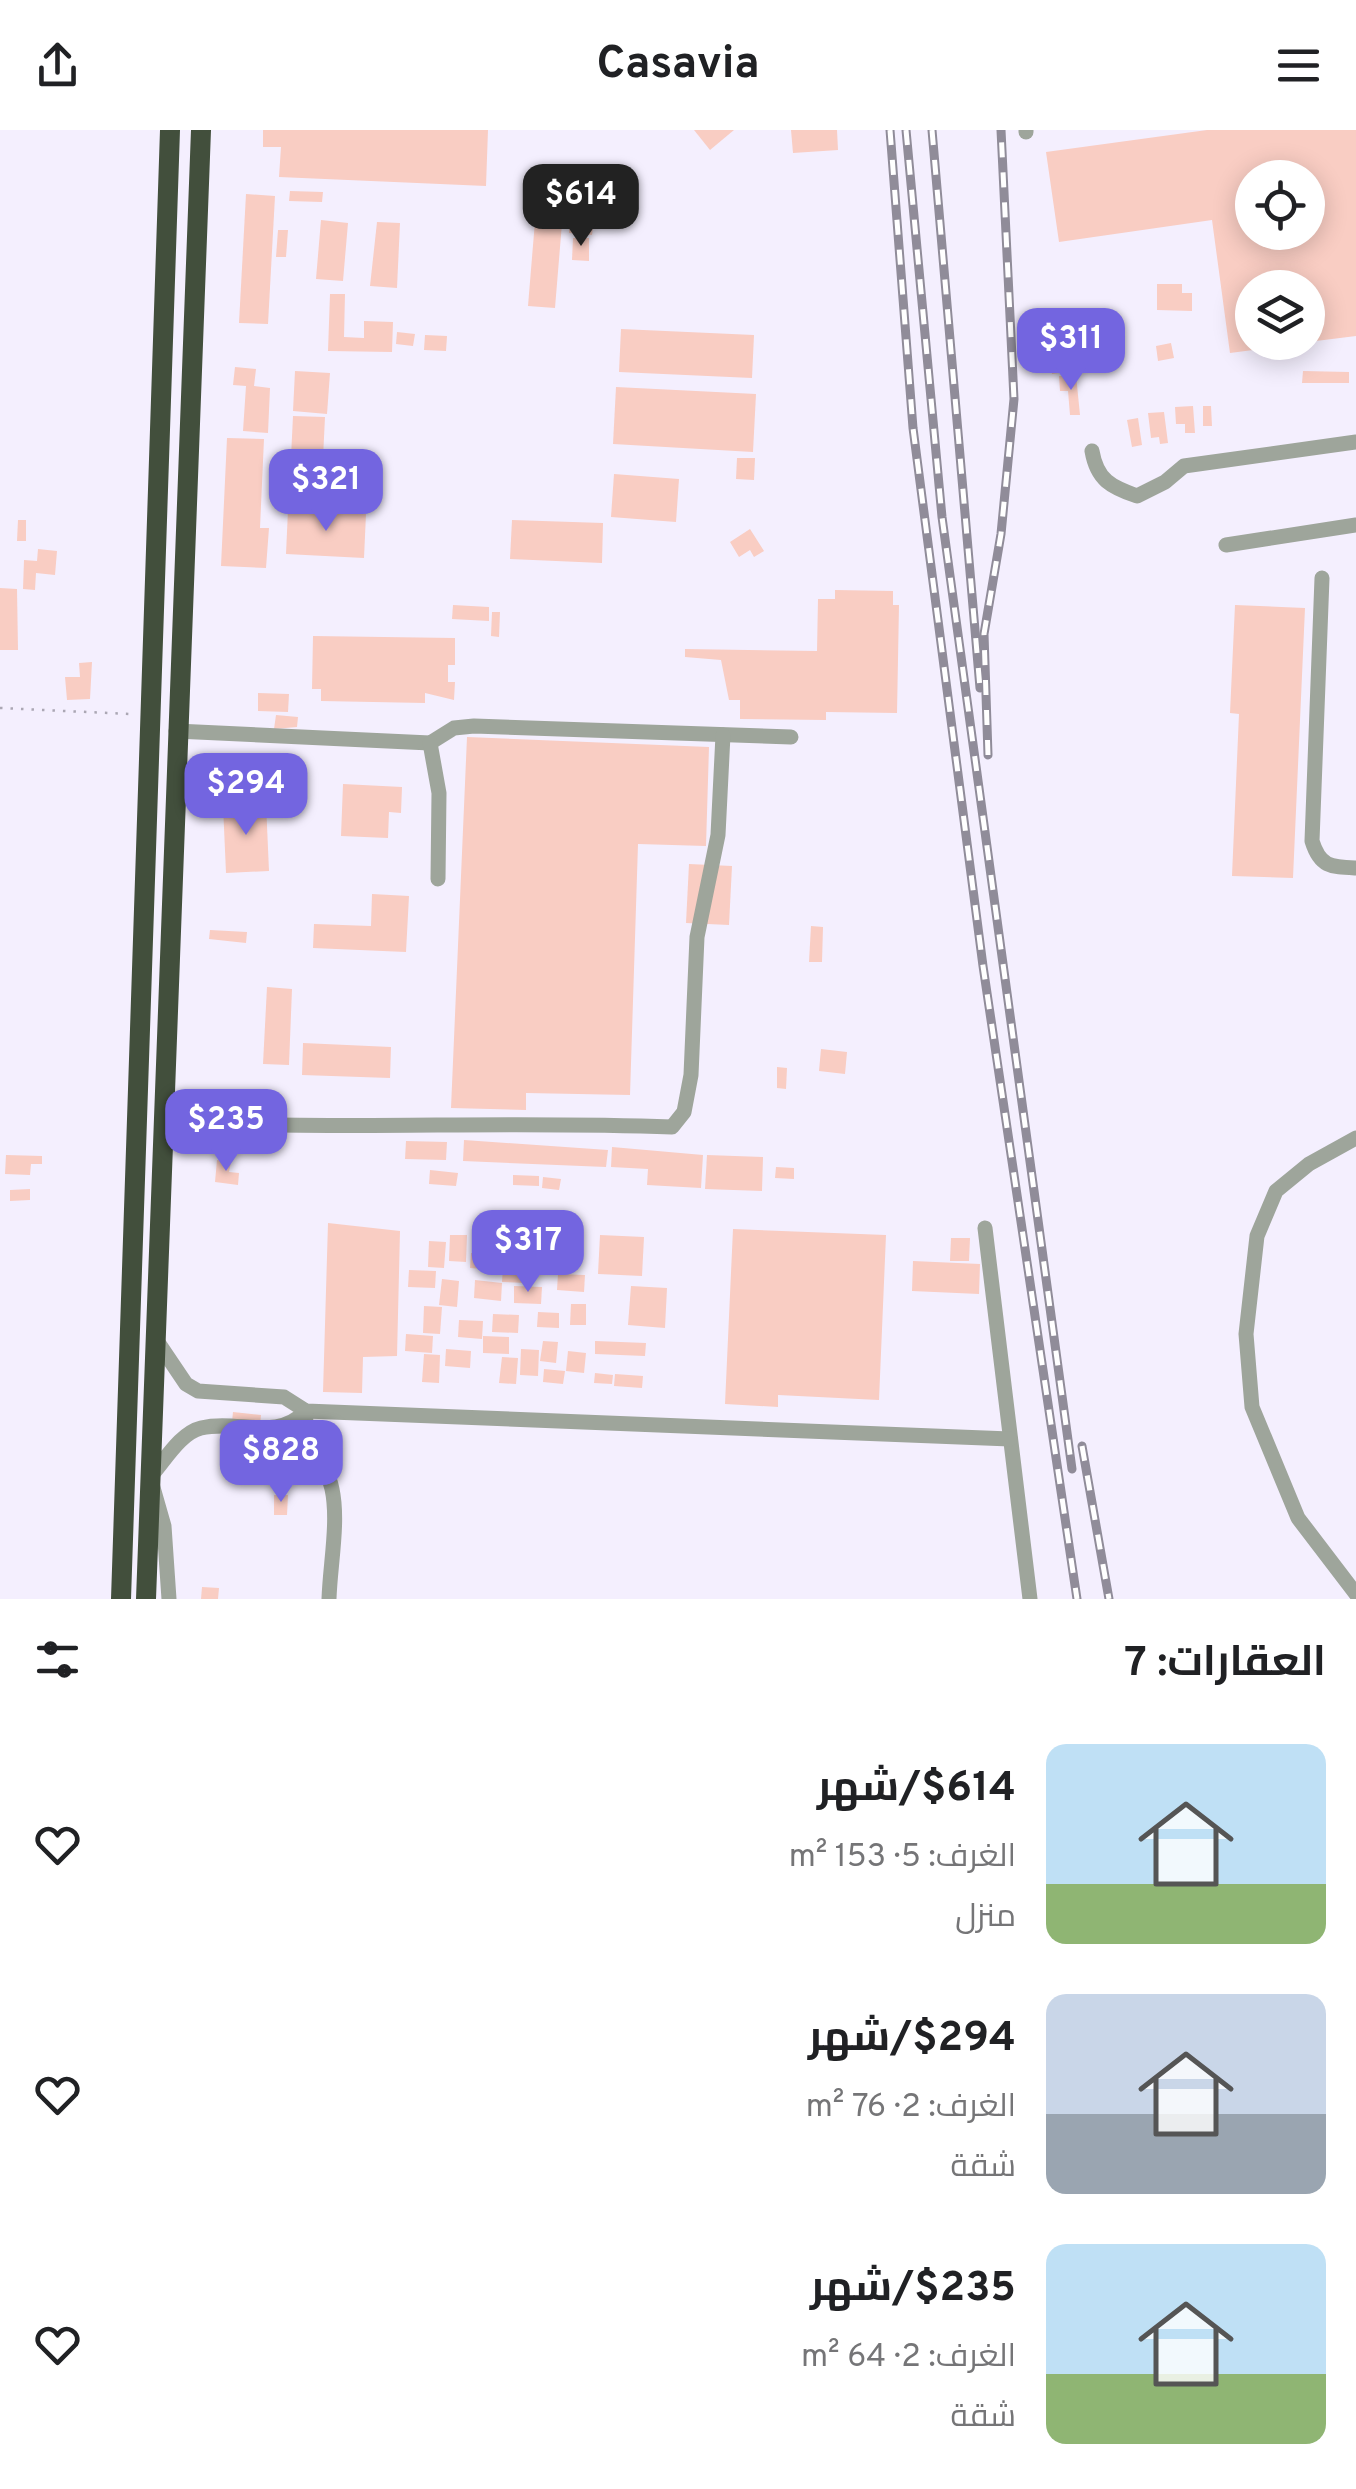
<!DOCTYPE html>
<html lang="ar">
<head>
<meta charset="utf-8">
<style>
	body { margin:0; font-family:Overpass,Cairo,sans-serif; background:#f2f2f2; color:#202124; direction:rtl; height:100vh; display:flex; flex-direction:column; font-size:38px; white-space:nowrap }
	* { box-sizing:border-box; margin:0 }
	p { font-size:32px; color:#757577 }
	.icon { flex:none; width:55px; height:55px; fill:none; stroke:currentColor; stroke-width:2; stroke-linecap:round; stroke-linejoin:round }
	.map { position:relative; height:1469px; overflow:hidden; direction:ltr }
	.drawer { display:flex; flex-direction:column; background:#fff; flex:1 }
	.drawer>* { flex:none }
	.buttons { position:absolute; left:1235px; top:30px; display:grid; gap:20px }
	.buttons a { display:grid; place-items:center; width:90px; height:90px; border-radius:50%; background:#fff; box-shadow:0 5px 25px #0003; font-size:50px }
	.price { position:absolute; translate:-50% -85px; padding:0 22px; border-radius:20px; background:#7365e0; color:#fff; font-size:32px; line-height:65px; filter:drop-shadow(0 2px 5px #0008) }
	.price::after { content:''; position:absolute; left:50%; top:60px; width:30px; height:22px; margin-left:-15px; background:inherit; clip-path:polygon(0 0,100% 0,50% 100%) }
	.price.active { background:#222; color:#fff }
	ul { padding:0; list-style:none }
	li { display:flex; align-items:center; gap:30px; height:250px; padding:0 30px }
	li span { display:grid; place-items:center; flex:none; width:280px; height:200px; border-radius:20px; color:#555 }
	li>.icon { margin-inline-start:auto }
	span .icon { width:120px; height:120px; fill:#fffc; stroke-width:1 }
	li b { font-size:42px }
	h2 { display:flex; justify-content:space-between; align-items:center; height:120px; padding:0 30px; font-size:42px }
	header { display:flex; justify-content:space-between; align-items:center; height:130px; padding:0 30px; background:#fff; font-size:45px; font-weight:700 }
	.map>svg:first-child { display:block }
</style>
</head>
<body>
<header><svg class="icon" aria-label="menu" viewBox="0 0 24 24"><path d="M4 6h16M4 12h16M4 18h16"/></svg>Casavia<svg class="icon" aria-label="share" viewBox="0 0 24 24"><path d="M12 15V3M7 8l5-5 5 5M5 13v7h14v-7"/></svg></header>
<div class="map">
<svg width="1356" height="1469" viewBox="0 0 1356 1469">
	<rect width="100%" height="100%" fill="#f4effe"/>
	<g fill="#f9cdc3" fill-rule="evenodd">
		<polygon points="263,0 488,0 486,56 279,47 281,17 263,17"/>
		<polygon points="694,0 734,0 710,20"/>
		<polygon points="791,0 837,0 838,20 793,23"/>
		<path d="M1207,0h149v206l-48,6v-54h-56v54l39,3 -61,8 -18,-133 -153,22 -13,-90zM1252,48h56v54h-56z"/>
		<polygon points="290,61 323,62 322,72 289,71"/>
		<polygon points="246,64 275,66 268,194 239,193"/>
		<polygon points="321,90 348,93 343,151 316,149"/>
		<polygon points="535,91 562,93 555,178 528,176"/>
		<polygon points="377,92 400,93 397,158 370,156"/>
		<polygon points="569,95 593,98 592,105 569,103"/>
		<polygon points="278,100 288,100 286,127 276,127"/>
		<polygon points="573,108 589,108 589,131 572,130"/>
		<polygon points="1157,154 1182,154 1182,163 1192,163 1192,181 1157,180"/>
		<polygon points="330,164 345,164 344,207 364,208 364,191 393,192 392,222 328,221"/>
		<polygon points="1067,190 1073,241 1052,244 1047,192"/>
		<polygon points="621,199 754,205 752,248 619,242"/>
		<polygon points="397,202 415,204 413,216 396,214"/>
		<polygon points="425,205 447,206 446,221 424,220"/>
		<polygon points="1171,213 1174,228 1158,231 1156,216"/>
		<polygon points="1093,221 1109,221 1109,236 1093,237"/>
		<polygon points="235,237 256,239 254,256 270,258 268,303 243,301 246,256 233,255"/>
		<polygon points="295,241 330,243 327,284 293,281"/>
		<polygon points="1303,241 1349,242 1349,253 1302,253"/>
		<polygon points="1076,245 1080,285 1070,285 1068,261 1060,261 1059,246"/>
		<polygon points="616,257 756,264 753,322 613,314"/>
		<polygon points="1193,276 1195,303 1185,303 1185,294 1176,294 1175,277"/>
		<polygon points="1203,276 1211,276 1212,296 1203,296"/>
		<polygon points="1164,282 1168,313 1160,314 1159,307 1151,308 1148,283"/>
		<polygon points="293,286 325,287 323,328 291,327"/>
		<polygon points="1138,288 1142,315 1132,317 1127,290"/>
		<polygon points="227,308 264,309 260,398 269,398 266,438 221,436"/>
		<polygon points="737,328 755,328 754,350 736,349"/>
		<polygon points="291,333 370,336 369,376 290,373"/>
		<polygon points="614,344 679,349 676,392 611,387"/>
		<polygon points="288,380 366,384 364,428 286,424"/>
		<polygon points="18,390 26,390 26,411 17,411"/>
		<polygon points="512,390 603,393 602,433 510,429"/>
		<polygon points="750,399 764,421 754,427 750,420 739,427 730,412"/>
		<polygon points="38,419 57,421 55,445 36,443 35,460 23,459 24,430 37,431"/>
		<polygon points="0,458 17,459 18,520 0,520"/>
		<polygon points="835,460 893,461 893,475 899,475 897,583 826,582 826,590 740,589 740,570 729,570 721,530 685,527 685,519 817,521 818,469 835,469"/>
		<polygon points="453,475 489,477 489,491 452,489"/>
		<polygon points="1235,475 1305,478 1293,748 1232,746 1239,584 1230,583"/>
		<polygon points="492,482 500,482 499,507 491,506"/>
		<polygon points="313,506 455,508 455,535 448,535 448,552 455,552 454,570 425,563 425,573 321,571 321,559 312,559"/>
		<polygon points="92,532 90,569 67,570 65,547 80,547 79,533"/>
		<polygon points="258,563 289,564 288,582 258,581"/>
		<polygon points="276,585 298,587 297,597 274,599"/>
		<polygon points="467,607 709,617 706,716 638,714 630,965 526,963 526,980 451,978"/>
		<polygon points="343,654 402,657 401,683 389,682 388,708 341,706"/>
		<polygon points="266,673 269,741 226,743 223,675"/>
		<polygon points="689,734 732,736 729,795 686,793"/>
		<polygon points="372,764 409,766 406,822 313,818 314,794 371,796"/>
		<polygon points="811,796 823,797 822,832 809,832"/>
		<polygon points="210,800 247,802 246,813 209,809"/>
		<polygon points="267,857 292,859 289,935 263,934"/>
		<polygon points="303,913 391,917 390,948 302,945"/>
		<polygon points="821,919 847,922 845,944 819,941"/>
		<polygon points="777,937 787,938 786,959 777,958"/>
		<polygon points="464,1010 608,1020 606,1037 463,1031"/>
		<polygon points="406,1011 447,1012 446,1030 405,1029"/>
		<polygon points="612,1017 703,1025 701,1058 647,1055 648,1039 611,1037"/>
		<polygon points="6,1025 42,1026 42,1034 31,1034 30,1045 5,1044"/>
		<polygon points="707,1025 763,1027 762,1061 705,1059"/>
		<polygon points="217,1030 231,1032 229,1042 239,1043 238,1055 215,1052"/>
		<polygon points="776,1037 794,1038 794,1049 775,1048"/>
		<polygon points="430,1040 458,1043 456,1056 429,1054"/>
		<polygon points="513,1045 539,1046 539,1056 513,1055"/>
		<polygon points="543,1047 561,1049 559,1060 542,1058"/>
		<polygon points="30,1059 30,1070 10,1071 10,1060"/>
		<polygon points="328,1093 400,1101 397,1226 363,1227 362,1263 323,1262"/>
		<polygon points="733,1099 886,1105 879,1270 778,1265 778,1277 725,1274"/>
		<polygon points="450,1105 467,1105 466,1132 449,1131"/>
		<polygon points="600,1105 644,1107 642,1146 598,1144"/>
		<polygon points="524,1107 541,1108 540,1135 523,1134"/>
		<polygon points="951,1108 970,1108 969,1131 950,1131"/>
		<polygon points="429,1111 446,1112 444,1138 428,1137"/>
		<polygon points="471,1123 498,1124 497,1140 470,1138"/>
		<polygon points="544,1124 571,1125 570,1141 543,1140"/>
		<polygon points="913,1131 980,1134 979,1164 912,1161"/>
		<polygon points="503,1136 528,1137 527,1153 502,1152"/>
		<polygon points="409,1140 436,1141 435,1158 408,1157"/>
		<polygon points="558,1144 585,1145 584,1162 557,1160"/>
		<polygon points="442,1149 459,1151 457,1177 439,1175"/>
		<polygon points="475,1150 502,1153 501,1171 474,1168"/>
		<polygon points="514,1156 542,1157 541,1174 514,1173"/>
		<polygon points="631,1156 667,1158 665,1198 628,1195"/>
		<polygon points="571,1174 586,1174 586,1195 570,1195"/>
		<polygon points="424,1176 442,1177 440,1204 423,1203"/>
		<polygon points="538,1182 559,1183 559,1198 537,1197"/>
		<polygon points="493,1184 519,1185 518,1203 492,1202"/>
		<polygon points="459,1190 483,1191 482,1209 458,1207"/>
		<polygon points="406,1204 433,1206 432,1223 405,1221"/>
		<polygon points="483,1206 509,1207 509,1224 483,1223"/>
		<polygon points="543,1211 558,1212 556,1233 540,1231"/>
		<polygon points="595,1211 646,1213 645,1226 595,1224"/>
		<polygon points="446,1219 471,1221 470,1238 445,1236"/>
		<polygon points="521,1219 539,1220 538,1246 520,1245"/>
		<polygon points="568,1221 586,1223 584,1243 566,1241"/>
		<polygon points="424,1224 440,1225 439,1253 422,1252"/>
		<polygon points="502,1227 518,1228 516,1254 499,1253"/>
		<polygon points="544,1239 565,1241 563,1254 543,1252"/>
		<polygon points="595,1243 613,1245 612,1254 594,1253"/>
		<polygon points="615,1244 643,1246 642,1258 614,1256"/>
		<polygon points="233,1282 261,1285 260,1295 232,1292"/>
		<polygon points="274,1365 288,1365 287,1385 274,1385"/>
		<polygon points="202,1457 219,1458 218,1469 201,1469"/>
	</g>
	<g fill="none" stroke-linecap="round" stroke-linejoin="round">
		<polyline stroke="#aba7b4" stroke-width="2.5" stroke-dasharray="2.5 8" stroke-linecap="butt" points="0,578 130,584"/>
		<g stroke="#9ea59b" stroke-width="15">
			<polyline points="1026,0 1026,2"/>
			<path d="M1092,321c5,29 19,36 45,45l28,-14 19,-16 172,-24"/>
			<polyline points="1226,415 1356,395"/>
			<path d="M1322,448l-10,263c8,26 19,26 44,27"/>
			<polyline points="176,601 430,613 454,598 474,596 791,607"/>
			<polyline points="430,613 439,663 438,749"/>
			<path d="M163,991c170,10 339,-1 509,6l12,-15 7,-37 6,-138 21,-102 5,-100"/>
			<polyline points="1356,1008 1309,1034 1276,1061 1257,1106 1246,1204 1252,1277 1298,1388 1356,1464"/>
			<polyline points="985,1098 1030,1469"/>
			<polyline points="155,1208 186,1254 198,1261 284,1267 306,1281 1010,1309"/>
			<path d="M306,1281c-3,54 18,41 26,78 7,33 -2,76 -3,110"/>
			<path d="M169,1469l-5,-73 -14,-49c14,-15 30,-44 51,-49 38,-9 75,14 105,-17"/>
		</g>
		<g stroke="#424f3c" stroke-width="20">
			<polyline points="121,1469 170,0"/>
			<polyline points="146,1469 201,0"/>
		</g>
		<g stroke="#908c99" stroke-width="9">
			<g id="rail">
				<polyline points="890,0 913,298 983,836 1077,1469"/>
				<polyline points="906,0 942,387 1072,1339"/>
				<polyline points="932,0 980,558"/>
				<polyline points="988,625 984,504 1001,404 1014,269 1001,0"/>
				<polyline points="1082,1316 1109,1469"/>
			</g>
		</g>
		<use href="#rail" stroke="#fff" stroke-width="5" stroke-dasharray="15" stroke-linecap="butt"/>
	</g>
</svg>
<div class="buttons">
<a><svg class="icon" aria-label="locate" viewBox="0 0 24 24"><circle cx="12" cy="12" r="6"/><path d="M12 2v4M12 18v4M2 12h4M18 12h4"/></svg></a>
<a><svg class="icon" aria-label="layers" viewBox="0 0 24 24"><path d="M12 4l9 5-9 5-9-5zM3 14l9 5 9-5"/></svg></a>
</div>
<b class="price active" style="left:581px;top:119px">$614</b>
<b class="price" style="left:1071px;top:263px">$311</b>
<b class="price" style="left:326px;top:404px">$321</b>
<b class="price" style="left:246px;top:708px">$294</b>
<b class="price" style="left:226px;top:1044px">$235</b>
<b class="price" style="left:528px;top:1165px">$317</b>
<b class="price" style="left:281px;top:1375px">$828</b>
</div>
<section class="drawer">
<h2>العقارات: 7<svg class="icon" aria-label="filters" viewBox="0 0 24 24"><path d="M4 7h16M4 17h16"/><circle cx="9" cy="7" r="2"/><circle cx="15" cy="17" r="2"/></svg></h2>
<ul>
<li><span style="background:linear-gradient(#bfe0f5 70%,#8fb573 0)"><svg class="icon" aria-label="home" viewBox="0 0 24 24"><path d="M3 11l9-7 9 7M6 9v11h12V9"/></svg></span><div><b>$614/شهر</b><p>الغرف: 5 · 153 m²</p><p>منزل</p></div><svg class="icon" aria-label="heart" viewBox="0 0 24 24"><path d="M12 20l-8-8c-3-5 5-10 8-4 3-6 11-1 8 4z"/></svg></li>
<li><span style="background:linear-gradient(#c9d6e8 60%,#9aa5b1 0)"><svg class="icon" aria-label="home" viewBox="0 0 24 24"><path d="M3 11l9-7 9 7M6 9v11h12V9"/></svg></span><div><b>$294/شهر</b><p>الغرف: 2 · 76 m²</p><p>شقة</p></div><svg class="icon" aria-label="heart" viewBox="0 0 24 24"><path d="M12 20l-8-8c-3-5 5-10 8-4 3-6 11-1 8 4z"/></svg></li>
<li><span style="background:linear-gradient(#bfe0f5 65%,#8fb573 0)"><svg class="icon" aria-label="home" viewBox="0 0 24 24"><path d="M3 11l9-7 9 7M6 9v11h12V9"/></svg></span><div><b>$235/شهر</b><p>الغرف: 2 · 64 m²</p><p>شقة</p></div><svg class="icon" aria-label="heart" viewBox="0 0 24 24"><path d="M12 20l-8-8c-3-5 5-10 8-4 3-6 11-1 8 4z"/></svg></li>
</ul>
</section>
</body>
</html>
